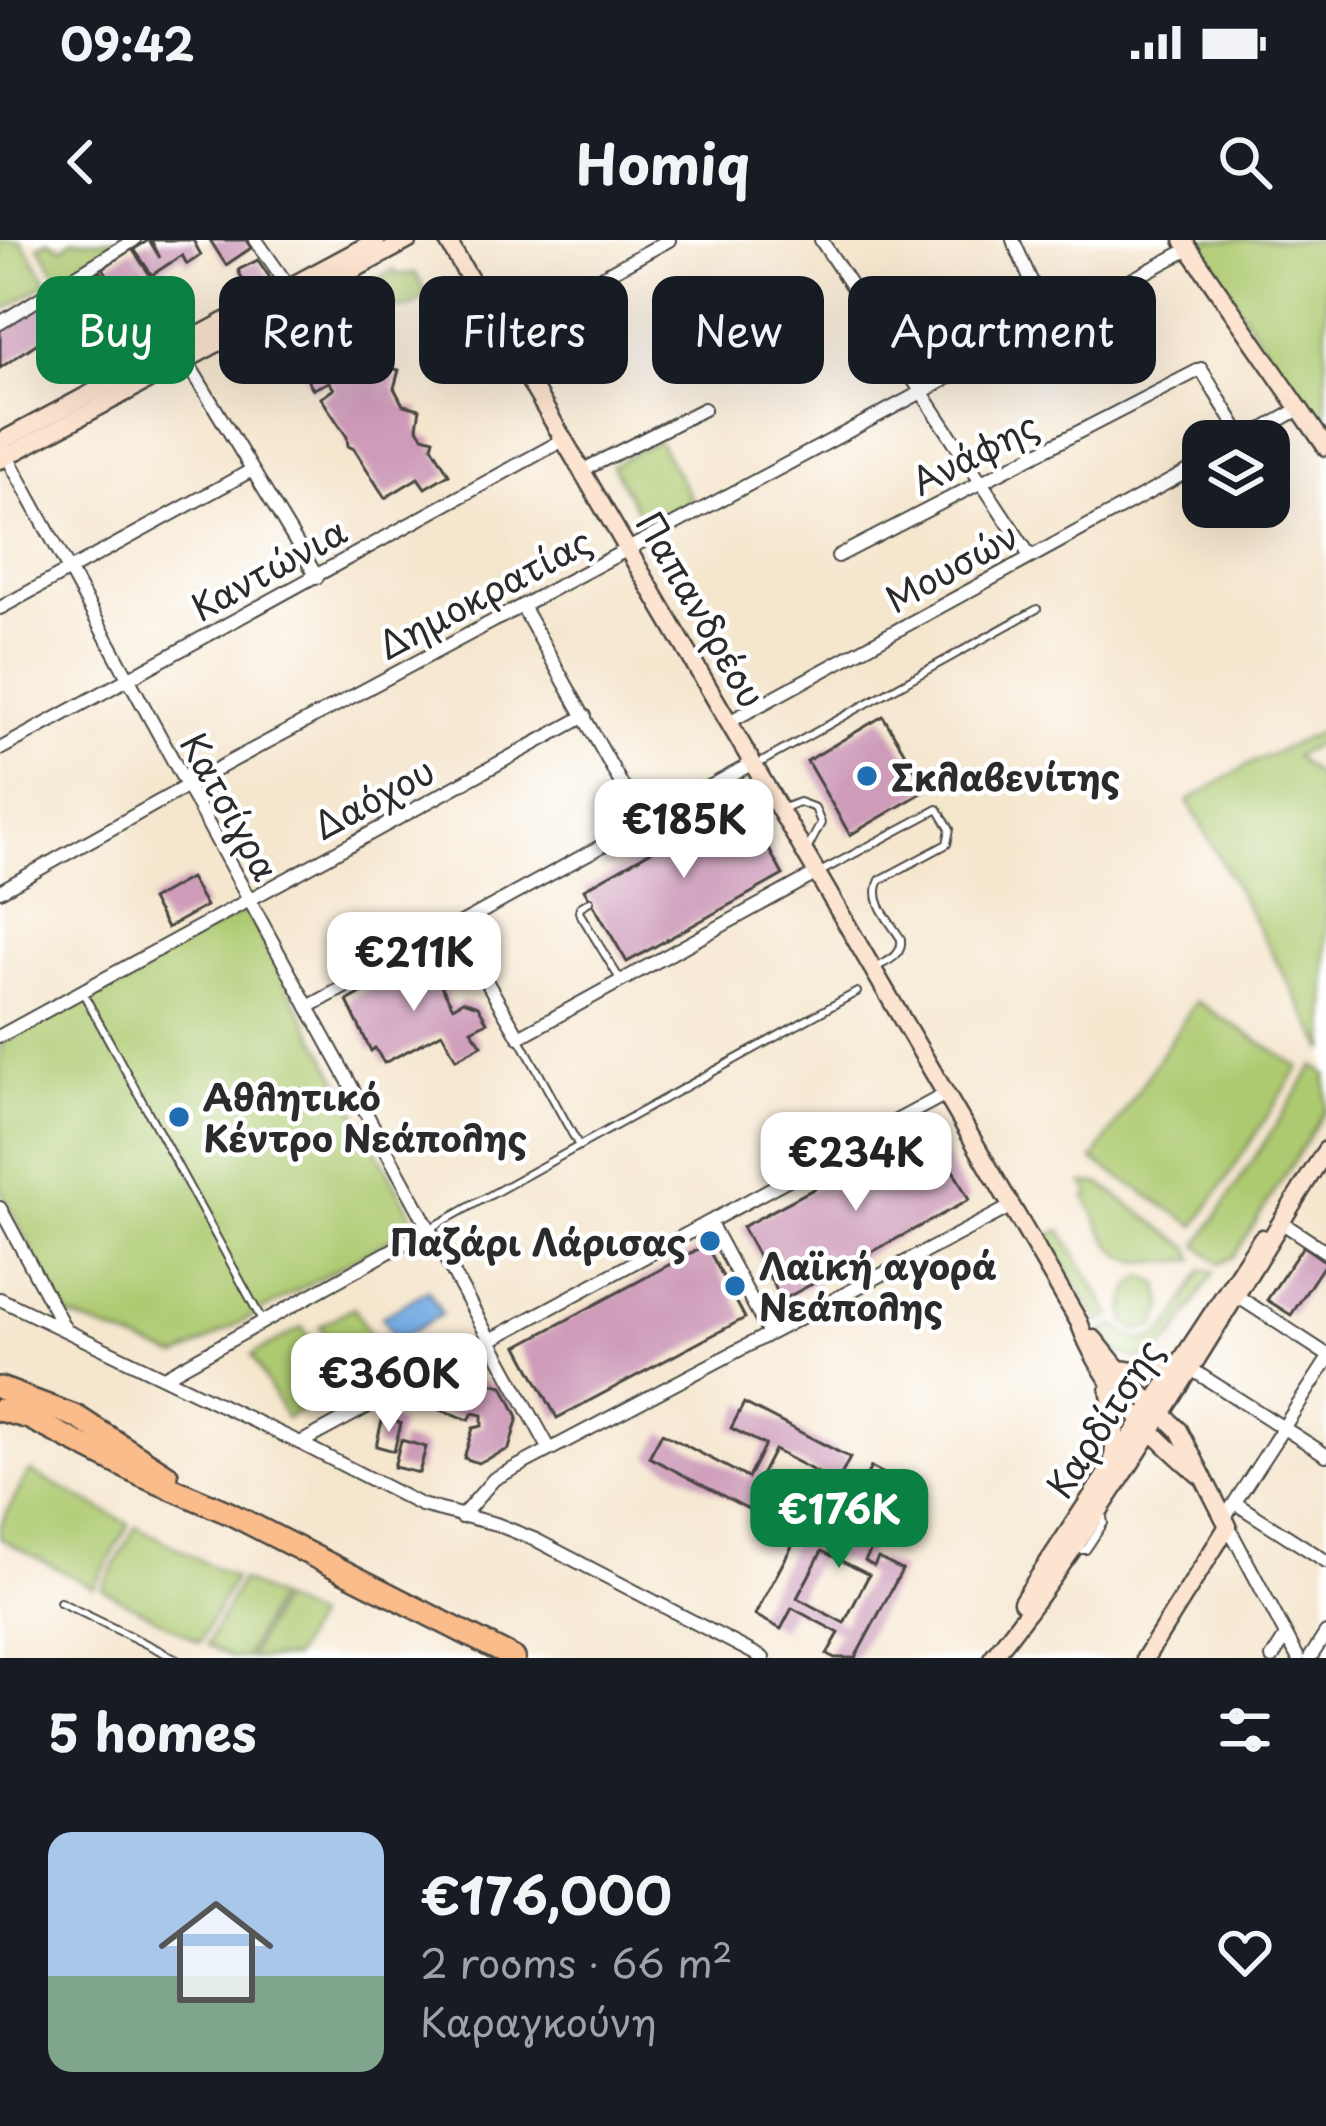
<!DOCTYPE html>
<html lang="en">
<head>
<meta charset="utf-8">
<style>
	body { margin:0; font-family:"Playpen Sans",sans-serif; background:#20242c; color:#f1f3f6; height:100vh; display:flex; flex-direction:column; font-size:45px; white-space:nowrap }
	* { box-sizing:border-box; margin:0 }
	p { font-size:39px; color:#9ea1a6 }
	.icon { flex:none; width:66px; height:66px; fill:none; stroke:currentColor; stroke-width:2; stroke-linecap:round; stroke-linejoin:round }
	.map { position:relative; height:1418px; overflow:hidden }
	.panel { display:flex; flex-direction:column; background:#171b24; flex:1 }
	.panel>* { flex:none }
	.banner { position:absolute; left:36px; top:36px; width:1254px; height:108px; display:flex; gap:24px }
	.tools { position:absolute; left:1182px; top:180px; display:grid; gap:24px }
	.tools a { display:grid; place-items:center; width:108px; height:108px; border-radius:24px; background:#171b24; box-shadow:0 12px 48px #0002; font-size:60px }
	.price { position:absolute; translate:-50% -102px; padding:0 27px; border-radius:24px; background:#fff; color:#222; font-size:39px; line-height:78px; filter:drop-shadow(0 3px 6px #0008) }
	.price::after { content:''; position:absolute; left:50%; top:72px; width:36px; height:27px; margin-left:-18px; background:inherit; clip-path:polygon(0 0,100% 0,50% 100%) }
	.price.on { background:#0b8043; color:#fff }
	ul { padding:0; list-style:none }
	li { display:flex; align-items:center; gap:36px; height:300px; padding:0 48px }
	li span { display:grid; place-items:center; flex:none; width:336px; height:240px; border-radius:24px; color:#555 }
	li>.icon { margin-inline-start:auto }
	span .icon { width:144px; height:144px; fill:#fffc; stroke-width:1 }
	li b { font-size:51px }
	h2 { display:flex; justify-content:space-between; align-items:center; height:144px; padding:0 48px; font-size:51px }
	.tag { padding:0 42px; border-radius:24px; background:#171b24; box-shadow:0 12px 48px #0002; font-size:42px; line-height:108px }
	.tag.on { background:#0b8043; color:#fff }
	.status { display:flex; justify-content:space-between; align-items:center; height:84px; padding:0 60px; background:#171b24; direction:ltr }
	.status svg { height:33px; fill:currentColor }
	header { display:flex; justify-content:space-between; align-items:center; height:156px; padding:0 48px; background:#171b24; font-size:54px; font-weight:700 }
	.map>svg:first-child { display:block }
</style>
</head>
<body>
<div class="status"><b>09:42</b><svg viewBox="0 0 49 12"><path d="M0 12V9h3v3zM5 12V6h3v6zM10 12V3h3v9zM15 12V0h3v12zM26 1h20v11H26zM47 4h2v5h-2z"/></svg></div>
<header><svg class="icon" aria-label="back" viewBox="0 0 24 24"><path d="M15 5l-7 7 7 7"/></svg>Homiq<svg class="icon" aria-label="search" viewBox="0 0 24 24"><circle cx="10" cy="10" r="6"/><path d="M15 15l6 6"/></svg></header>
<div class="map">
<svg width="1326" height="1418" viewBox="0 0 1326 1418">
	<rect width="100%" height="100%" fill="#fff"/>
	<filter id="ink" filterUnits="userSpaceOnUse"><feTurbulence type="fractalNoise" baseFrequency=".00833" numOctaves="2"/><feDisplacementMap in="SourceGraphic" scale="24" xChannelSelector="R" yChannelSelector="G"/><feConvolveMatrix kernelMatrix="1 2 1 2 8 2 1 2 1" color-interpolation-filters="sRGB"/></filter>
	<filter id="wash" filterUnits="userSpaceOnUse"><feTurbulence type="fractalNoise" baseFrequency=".004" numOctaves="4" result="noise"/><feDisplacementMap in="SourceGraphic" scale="48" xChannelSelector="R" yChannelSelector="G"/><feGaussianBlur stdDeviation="2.7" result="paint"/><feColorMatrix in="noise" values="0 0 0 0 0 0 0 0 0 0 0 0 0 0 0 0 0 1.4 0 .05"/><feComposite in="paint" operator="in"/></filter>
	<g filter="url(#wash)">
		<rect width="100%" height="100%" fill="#f5e6ce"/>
		<g fill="#aeca71" stroke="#6c7a4e" stroke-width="3">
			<polygon points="0,0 21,0 48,42 0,73"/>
			<polygon points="49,0 63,8 72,0 122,0 59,38 39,6"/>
			<polygon points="1193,0 1326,0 1326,197 1319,187"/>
			<path d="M394,30l3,5 18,-2 10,17c-11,31 -42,15 -67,9l-4,-6z"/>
			<polygon points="658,200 692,260 645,285 612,225"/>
			<polygon points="1326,489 1326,499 1294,516 1326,544 1318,551 1326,558 1326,811 1188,561 1246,526"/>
			<polygon points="246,670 417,984 178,1117 66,1075 0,949 0,805"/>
			<polygon points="1196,761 1299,827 1196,986 1093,920"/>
			<polygon points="1314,826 1326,834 1326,869 1247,996 1234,1016 1220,1024 1198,1005"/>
			<path d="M1083,943l17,1 90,64 5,12c-76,5 -77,7 -109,-63l4,-4z"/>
			<polygon points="1061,990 1112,1076 1099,1083 1047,996"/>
			<path d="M1203,1029l11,3 -38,62 -15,17 -19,9 -25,-7 -15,-19 3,-5 11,-3c46,43 65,-24 87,-57z"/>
			<path d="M1144,1036l15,8 5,24 -10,19 -17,4 -11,-8c-3,-19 0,-37 18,-47z"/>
			<polygon points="354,1067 381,1114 346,1133 320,1086"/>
			<polygon points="303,1087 338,1151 286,1178 252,1115"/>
			<polygon points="29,1231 129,1284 94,1348 0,1298 0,1286"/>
			<polygon points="136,1286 234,1338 200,1402 102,1349"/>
			<polygon points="241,1340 276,1358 245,1418 232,1418 207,1405"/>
			<polygon points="279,1360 314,1378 293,1418 249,1418"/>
		</g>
		<polygon fill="#75abe3" stroke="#506b87" stroke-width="3" points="428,1050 442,1074 396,1101 382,1077"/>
		<g id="blocks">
			<g fill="#ce9bb9" fill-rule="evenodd">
				<polygon points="149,0 160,18 151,0 193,0 201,15 187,24 182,15 152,35 134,9"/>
				<polygon points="210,0 246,0 251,8 226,25"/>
				<polygon points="132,9 150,35 120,55 103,28"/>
				<polygon points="258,20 272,41 249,53 238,30"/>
				<polygon points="100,30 117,56 103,66 86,39"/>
				<polygon points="84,39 101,65 87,74 70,48"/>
				<polygon points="69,52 87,78 72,87 69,82 0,128 0,89 51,57 54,62"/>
				<polygon points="343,62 379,125 399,130 394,148 403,165 420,169 417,187 423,196 434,199 432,206 449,234 425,248 418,238 385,258 354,209 348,206 347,197 321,158 334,149 329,142 313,149 291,112 306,104 305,96 321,87 316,77"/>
				<polygon points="883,476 927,550 850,595 807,521"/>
				<polygon points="742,560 783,635 627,722 584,649"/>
				<polygon points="190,638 206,666 167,688 151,660"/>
				<polygon points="425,717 453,767 463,761 478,766 487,782 471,790 482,805 456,819 442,793 384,823 375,808 371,811 347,761 397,733 404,734 403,730"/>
				<polygon points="930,887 969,960 782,1060 742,987"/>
				<polygon points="706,1005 745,1078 557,1178 518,1106"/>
				<polygon points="1303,1006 1326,1022 1291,1075 1267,1060"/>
				<polygon points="472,1139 503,1146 518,1177 509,1209 478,1223 464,1218 473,1188 482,1186 482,1175 473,1173 469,1180 438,1169 443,1153"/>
				<polygon points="744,1163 850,1218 837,1243 774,1210 757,1243 768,1248 756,1273 649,1217 662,1193 748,1238 765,1205 731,1188"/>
				<polygon points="388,1179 401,1183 394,1211 376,1206 382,1181"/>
				<polygon points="401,1200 426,1207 419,1233 394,1227"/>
				<path d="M871,1227l34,18 -40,76 9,5 4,-8 24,12 -47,88h-20l-8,-4 12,-21 -47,-25 -11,21 -26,-14 51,-95 26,13 -5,8 4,2zM822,1311l47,24 -25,48 -47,-25z"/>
			</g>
		</g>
	</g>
	<g filter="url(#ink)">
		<use href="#blocks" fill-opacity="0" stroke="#494743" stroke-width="3"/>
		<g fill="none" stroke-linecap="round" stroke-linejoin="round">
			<g stroke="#494743" stroke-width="10">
				<g id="lane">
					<polyline points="758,524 1037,369"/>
					<polyline points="781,569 799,562 815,568 821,583 808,608"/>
					<path d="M822,631l116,-62 12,20 -3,15 -67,36c-11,21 10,41 21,59 2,17 -13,22 -26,29"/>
					<polyline points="590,661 580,667 579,672 621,741"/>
					<polyline points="83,753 263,1082"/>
					<polyline points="519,797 579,906"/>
					<polyline points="431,988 857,752"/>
					<polyline points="1079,1310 1086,1310 1104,1283 1102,1272"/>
					<polyline points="60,1362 175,1418"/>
				</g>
			</g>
			<g stroke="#494743" stroke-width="16">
				<g id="street">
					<polyline points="256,0 289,47"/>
					<polyline points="821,0 1030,316"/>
					<polyline points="1013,0 1050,84"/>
					<polyline points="0,83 134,0"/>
					<polyline points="501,92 669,0"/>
					<polyline points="186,120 317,337"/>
					<polyline points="1243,201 1299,169"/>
					<polyline points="3,209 549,1208"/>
					<polyline points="583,230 704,169"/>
					<polyline points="838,316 1201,129 1244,200"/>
					<polyline points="522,366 643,583"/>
					<polyline points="0,368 252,230"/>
					<polyline points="729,482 1203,223"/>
					<polyline points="0,509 565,199"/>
					<polyline points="0,651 228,523 1189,9"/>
					<polyline points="454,686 519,797 819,632"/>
					<polyline points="308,767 753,523"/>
					<polyline points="0,796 585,476"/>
					<polyline points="0,968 64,1087"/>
					<polyline points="1281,982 1326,1012"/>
					<polyline points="710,983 769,1093"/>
					<polyline points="1237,1056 1326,1114"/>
					<polyline points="0,1059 300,1203 421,1265 496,1284 536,1300 763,1418"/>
					<polyline points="1191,1129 1326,1215"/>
					<polyline points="164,1137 428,990"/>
					<polyline points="300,1203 946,854"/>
					<polyline points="1235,1263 1326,1321"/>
					<polyline points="461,1277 494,1239 1012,966"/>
					<polyline points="1224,1279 1326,1122"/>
					<polyline points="1228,1286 1298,1418"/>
					<polyline points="1272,1418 1286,1396"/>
					<polyline points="1310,1418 1326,1393"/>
				</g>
			</g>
			<g stroke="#494743" stroke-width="21">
				<g id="secondary">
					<path d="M447,0l632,1082c23,64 70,110 120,153"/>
					<polyline points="1183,0 1326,207"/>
					<polyline points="0,202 377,0"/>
					<polyline points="0,220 409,0"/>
					<polyline points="1094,1099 1127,1140 1179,1190 1228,1286 1145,1418"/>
					<polyline points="1119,1129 1149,1133 1174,1124"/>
					<polyline points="1109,1150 1116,1184 1113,1219"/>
					<polyline points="1022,1362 1262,998"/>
					<path d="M992,1418c126,-159 226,-337 334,-508"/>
				</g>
			</g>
			<g stroke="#494743" stroke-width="26">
				<g id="highway">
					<polyline points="0,1148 77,1177 167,1235"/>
					<polyline points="0,1170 29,1178 140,1235 229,1273 514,1418"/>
				</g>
			</g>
			<use href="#lane" stroke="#fff" stroke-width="6"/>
			<use href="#street" stroke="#fff" stroke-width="12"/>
			<use href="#secondary" stroke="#fde4d0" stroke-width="16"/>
			<use href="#highway" stroke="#f9bc8a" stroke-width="21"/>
		</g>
	</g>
	<g fill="#1f6fb2" stroke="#fff" stroke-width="4.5">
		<circle cx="867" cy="536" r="12"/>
		<circle cx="179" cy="877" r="12"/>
		<circle cx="710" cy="1001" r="12"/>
		<circle cx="735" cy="1046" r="12"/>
	</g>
	<g text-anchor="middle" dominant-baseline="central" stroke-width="9" stroke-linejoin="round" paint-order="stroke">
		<g font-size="36" fill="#2b2b2b" stroke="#fff">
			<text transform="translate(974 212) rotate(-27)">Ανάφης</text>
			<text transform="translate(951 326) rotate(-29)">Μουσών</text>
			<text transform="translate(268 328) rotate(-29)">Καντώνια</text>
			<text transform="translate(484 352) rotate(-28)">Δημοκρατίας</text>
			<text transform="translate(702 369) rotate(60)">Παπανδρέου</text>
			<text transform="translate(373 557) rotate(-28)">Δαόχου</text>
			<text transform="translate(231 566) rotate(61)">Κατσίγρα</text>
			<text transform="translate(1103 1178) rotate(-57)">Καρδίτσης</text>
		</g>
		<g font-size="36" font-weight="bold" fill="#2b2b2b" stroke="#fff" text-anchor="start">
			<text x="891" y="536">Σκλαβενίτης</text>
			<text x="203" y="856">Αθλητικό<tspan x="203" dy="41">Κέντρο Νεάπολης</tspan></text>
			<text x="686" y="1001" text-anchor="end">Παζάρι Λάρισας</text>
			<text x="759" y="1025">Λαϊκή αγορά<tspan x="759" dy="41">Νεάπολης</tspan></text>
		</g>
	</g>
</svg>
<div class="tools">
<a><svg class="icon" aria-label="layers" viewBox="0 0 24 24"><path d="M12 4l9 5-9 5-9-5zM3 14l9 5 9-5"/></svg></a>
</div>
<b class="price" style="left:684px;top:641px">€185K</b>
<b class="price" style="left:414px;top:774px">€211K</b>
<b class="price" style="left:856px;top:974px">€234K</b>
<b class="price" style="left:389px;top:1195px">€360K</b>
<b class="price on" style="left:839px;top:1331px">€176K</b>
<div class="banner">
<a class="tag on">Buy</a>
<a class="tag">Rent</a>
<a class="tag">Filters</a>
<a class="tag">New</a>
<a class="tag">Apartment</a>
</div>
</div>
<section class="panel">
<h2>5 homes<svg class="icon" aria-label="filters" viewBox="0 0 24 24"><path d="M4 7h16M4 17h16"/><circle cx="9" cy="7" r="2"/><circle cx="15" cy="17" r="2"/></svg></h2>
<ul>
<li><span style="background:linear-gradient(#a9c7e8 60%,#7fa58c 0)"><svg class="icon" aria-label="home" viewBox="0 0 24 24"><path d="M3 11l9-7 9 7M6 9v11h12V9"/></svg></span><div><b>€176,000</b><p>2 rooms · 66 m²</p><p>Καραγκούνη</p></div><svg class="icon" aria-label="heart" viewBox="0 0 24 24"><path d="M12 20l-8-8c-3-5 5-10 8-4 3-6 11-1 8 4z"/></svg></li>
</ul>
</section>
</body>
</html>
